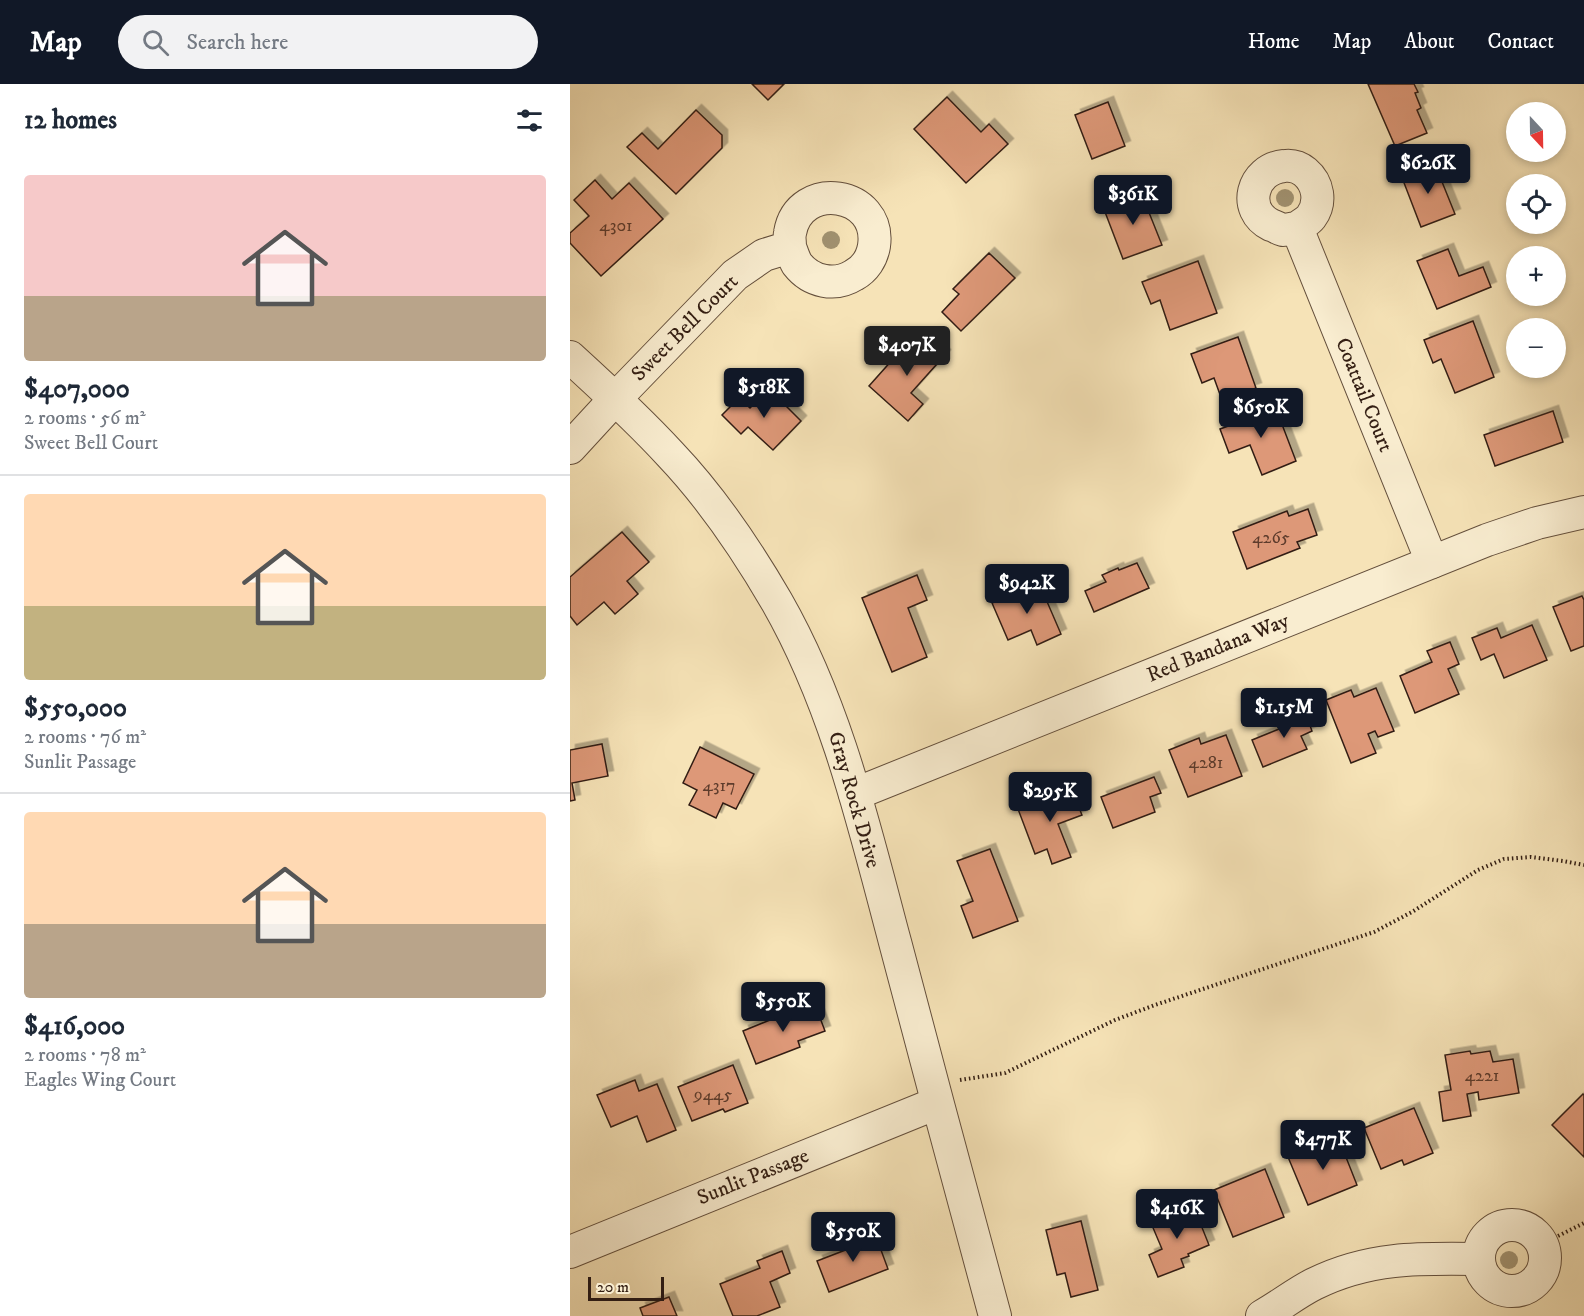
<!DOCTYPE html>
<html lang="en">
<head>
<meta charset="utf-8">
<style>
	body { margin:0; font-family:"IM FELL DW Pica",serif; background:#f2f2f3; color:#1f2937; height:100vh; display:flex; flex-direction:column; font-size:22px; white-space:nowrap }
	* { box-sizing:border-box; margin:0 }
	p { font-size:20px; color:#747a83 }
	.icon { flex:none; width:33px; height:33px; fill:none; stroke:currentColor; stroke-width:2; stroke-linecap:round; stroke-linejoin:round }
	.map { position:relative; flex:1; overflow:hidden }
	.details { display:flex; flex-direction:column; background:#fff; width:570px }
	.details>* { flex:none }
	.needle { width:39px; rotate:158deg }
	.controls { position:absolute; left:936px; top:18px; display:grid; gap:12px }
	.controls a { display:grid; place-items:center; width:60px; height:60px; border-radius:50%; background:#fff; box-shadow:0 3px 9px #0003; font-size:30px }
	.scale { position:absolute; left:18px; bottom:15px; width:76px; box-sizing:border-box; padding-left:6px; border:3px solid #331e13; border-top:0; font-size:16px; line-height:21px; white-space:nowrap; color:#331e13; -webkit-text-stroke:4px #f9edd0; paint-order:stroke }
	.price { position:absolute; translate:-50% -51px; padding:0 14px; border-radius:6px; background:#111827; color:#fff; font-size:20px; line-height:39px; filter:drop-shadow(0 2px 3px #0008) }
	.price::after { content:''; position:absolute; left:50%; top:36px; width:18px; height:14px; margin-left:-9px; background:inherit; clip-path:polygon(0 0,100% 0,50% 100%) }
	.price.current { background:#222; color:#fff }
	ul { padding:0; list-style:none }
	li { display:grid; align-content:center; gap:12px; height:318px; padding:0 24px }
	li+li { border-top:2px solid #e0e1e3 }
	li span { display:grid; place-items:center; height:186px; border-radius:6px; color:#555 }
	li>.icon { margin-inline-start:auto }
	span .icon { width:108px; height:108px; fill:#fffc; stroke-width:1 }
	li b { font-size:26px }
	h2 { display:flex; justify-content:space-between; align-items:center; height:72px; padding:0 24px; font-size:26px }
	header { display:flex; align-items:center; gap:36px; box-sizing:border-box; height:84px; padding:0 30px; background:#111827; color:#fff }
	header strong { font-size:28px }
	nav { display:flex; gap:33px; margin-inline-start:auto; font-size:21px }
	.search { width:420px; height:54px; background:#f2f2f3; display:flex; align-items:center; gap:15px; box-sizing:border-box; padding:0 21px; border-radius:33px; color:#747a83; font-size:22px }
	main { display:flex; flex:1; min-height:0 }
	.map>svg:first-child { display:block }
</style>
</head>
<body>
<header>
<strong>Map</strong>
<div class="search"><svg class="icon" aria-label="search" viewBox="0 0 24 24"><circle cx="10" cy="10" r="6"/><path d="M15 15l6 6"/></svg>Search here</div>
<nav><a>Home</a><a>Map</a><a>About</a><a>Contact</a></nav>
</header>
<main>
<section class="details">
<h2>12 homes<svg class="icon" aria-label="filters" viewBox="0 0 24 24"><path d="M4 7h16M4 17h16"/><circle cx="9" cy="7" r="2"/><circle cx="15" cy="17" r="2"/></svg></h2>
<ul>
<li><span style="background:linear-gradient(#f6c9c9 65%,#b9a48a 0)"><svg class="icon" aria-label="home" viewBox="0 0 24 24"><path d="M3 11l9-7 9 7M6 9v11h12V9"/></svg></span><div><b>$407,000</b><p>2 rooms · 56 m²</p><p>Sweet Bell Court</p></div></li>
<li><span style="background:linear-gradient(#ffd9b3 60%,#c2b280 0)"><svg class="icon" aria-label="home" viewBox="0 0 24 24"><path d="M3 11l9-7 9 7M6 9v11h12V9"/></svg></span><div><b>$550,000</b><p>2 rooms · 76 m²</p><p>Sunlit Passage</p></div></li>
<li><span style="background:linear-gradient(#ffd9b3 60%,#b9a48a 0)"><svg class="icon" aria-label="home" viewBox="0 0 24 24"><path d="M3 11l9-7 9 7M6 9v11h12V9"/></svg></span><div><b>$416,000</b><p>2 rooms · 78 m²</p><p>Eagles Wing Court</p></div></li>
</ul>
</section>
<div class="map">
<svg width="1014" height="1232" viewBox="0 0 1014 1232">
	<defs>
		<filter id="shadow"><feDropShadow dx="5.5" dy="-5.5" stdDeviation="0" flood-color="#0004"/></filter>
	</defs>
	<rect width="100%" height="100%" fill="#f6e3b7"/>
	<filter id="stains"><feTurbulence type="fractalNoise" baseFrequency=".00333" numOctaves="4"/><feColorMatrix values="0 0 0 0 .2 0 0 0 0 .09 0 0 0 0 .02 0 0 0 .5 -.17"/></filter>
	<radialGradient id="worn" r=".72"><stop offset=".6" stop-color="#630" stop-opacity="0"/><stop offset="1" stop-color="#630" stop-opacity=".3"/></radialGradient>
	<g fill="#dd9878" stroke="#331e13" stroke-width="1.5" filter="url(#shadow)">
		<polygon points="182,0 214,0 198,16"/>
		<polygon points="798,0 844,0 848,8 845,9 851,24 847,26 857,49 825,62"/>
		<polygon points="377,13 411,48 419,40 438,60 396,99 344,45"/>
		<polygon points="538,18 555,62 522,75 505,31"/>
		<polygon points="126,26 152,51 152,64 106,110 57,63 72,49 88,65"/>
		<polygon points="864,78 885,130 851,143 831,91"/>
		<polygon points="25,96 42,115 59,99 93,135 31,192 0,159 0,149 19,132 4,116"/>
		<polygon points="570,106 592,161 553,175 535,128 546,124 544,117"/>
		<polygon points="878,165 889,192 913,183 921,203 867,225 847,177"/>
		<polygon points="419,169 445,194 391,247 372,228 389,210 383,205"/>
		<polygon points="628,177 647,229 600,246 590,216 581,220 572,198"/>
		<polygon points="903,237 924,293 885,309 871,275 863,279 854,256"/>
		<polygon points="355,253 375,271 341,309 353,320 338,337 299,302 332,265 339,271"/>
		<polygon points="668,253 686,304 652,316 644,294 632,299 621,270"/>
		<polygon points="199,305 231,337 203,366 178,343 171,350 152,331 169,314 180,324"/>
		<polygon points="705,322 726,377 692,391 680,361 659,369 650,345 661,341 660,339"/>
		<polygon points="983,327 993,358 925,382 914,351"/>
		<polygon points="738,425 747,451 727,458 730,464 677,485 663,448 717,427 719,432"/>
		<polygon points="52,448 79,478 57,497 68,510 45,530 34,518 7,541 0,532 0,493"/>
		<polygon points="567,479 579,504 524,528 515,507 536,498 532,491 548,484 549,486"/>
		<polygon points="347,491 357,516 338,524 357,573 322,588 292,514"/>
		<polygon points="469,499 491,550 467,561 461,546 438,556 422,519"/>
		<polygon points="1012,512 1014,516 1014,562 1001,567 983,523"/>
		<polygon points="962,541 977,576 934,594 924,570 911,576 902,554 927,544 931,554"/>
		<polygon points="880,558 889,580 878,585 889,610 845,629 830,592 862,578 857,567"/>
		<polygon points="806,604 824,647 808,653 805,647 798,650 806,669 781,679 756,616 781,606 784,613"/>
		<polygon points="734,625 742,647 731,652 737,665 693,683 682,656 709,645 705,637"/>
		<polygon points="656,651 672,692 618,713 599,666 629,654 631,660"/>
		<polygon points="32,660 38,692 2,699 5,716 0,717 0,666"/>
		<polygon points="130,663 184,690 166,725 153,719 146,734 119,721 127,706 113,699"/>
		<polygon points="584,693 591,709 580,713 585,728 543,744 531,713"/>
		<polygon points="501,704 512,731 488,740 501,773 482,780 477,765 465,770 448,725"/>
		<polygon points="420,765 448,837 403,854 391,822 403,817 387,777"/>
		<polygon points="244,918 255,947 228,957 230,963 186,980 173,947"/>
		<polygon points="900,967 901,970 920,967 923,978 943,975 949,1009 909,1016 908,1008 897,1010 901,1032 873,1037 869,1008 881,1006 875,971"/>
		<polygon points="163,981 178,1019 155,1028 153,1025 122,1037 108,1003"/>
		<polygon points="65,996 69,1007 87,1000 106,1046 77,1058 67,1032 41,1043 27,1011"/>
		<polygon points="1013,1010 1014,1011 1014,1073 982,1041"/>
		<polygon points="844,1024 863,1069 834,1081 832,1076 811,1085 794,1044"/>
		<polygon points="768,1053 787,1101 738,1121 718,1073"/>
		<polygon points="695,1085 714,1133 663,1153 644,1106"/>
		<polygon points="623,1121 639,1161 618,1170 619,1172 611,1175 614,1183 588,1193 579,1171 592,1165 581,1139"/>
		<polygon points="511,1137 528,1206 501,1213 495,1189 487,1191 476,1146"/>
		<polygon points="304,1147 318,1185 259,1208 247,1177 278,1165 275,1158"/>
		<polygon points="212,1167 220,1189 200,1198 210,1223 187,1232 163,1232 150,1200 190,1184 187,1177"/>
		<polygon points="99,1213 107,1232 73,1232 70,1224"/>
	</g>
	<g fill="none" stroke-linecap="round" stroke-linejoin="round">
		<g stroke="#644f3c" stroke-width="34">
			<g id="minor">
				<path d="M727,144c-4,0 -9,2 -14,2 -4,-1 -8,-4 -12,-5 -30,-15 -19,-56 13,-59 7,-1 15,1 21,6 13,11 17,30 6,45 -3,4 -9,7 -14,11l135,334"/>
				<path d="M0,273c34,31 69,63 100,97 40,42 78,98 107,148 60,105 87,224 118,340 33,125 66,249 100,374"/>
				<path d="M0,364l45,-49 120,-124 29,-20 26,-8c0,-5 -1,-10 0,-14 9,-54 92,-42 84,13 -2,12 -9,23 -20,29 -19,12 -43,7 -57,-11 -3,-5 -5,-12 -7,-17"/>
				<polyline points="285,710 917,456 967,439 1014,428"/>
				<circle cx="942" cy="1174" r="33"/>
				<polyline points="0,1168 367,1019"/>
				<path d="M692,1232c18,-10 34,-23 52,-32 54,-27 105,-26 164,-25"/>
			</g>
		</g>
		<g stroke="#331e13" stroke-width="4" stroke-dasharray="1.5 3" stroke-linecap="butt">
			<polyline points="390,996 435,989 545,936 585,921 804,848 842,828 908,786 934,775 961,773 993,777 1014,781"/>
			<polyline points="972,1160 1014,1139"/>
		</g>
		<use href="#minor" stroke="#f9edd0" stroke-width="32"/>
	</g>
	<g fill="#a19271">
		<circle cx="715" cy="114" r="9"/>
		<circle cx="261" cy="156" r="9"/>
		<circle cx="939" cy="1176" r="9"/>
	</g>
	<g text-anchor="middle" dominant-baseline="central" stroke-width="5" stroke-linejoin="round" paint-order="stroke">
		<g font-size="18" fill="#5e3c2c">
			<text x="46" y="142">4301</text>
			<text x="701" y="454">4265</text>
			<text x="636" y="679">4281</text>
			<text x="149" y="702">4317</text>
			<text x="912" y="992">4221</text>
			<text x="143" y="1011">9445</text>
		</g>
		<g font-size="21" fill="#331e13" stroke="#f9edd0">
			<text transform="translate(115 244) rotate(-45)">Sweet Bell Court</text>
			<text transform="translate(794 311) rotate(68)">Coattail Court</text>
			<text transform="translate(648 564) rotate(-22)">Red Bandana Way</text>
			<text transform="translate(284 716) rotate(74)">Gray Rock Drive</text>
			<text transform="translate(183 1093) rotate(-22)">Sunlit Passage</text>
		</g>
	</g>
	<rect width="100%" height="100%" filter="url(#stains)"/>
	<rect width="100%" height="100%" fill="url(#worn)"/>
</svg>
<div class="controls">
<a><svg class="needle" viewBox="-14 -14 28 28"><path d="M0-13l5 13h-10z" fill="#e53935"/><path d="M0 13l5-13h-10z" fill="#747a83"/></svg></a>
<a><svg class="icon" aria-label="locate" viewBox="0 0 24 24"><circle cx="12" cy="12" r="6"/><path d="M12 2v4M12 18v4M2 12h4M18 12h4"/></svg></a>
<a>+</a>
<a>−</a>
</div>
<div class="scale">20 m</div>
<b class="price" style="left:858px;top:111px">$626K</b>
<b class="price" style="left:563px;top:142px">$361K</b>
<b class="price current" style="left:337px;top:293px">$407K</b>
<b class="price" style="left:194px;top:335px">$518K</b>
<b class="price" style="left:691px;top:355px">$650K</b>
<b class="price" style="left:457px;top:531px">$942K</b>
<b class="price" style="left:714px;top:655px">$1.15M</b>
<b class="price" style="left:480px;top:739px">$295K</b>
<b class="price" style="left:213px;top:949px">$550K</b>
<b class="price" style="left:753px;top:1087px">$477K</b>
<b class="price" style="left:607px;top:1156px">$416K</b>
<b class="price" style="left:283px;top:1179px">$550K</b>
</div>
</main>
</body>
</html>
